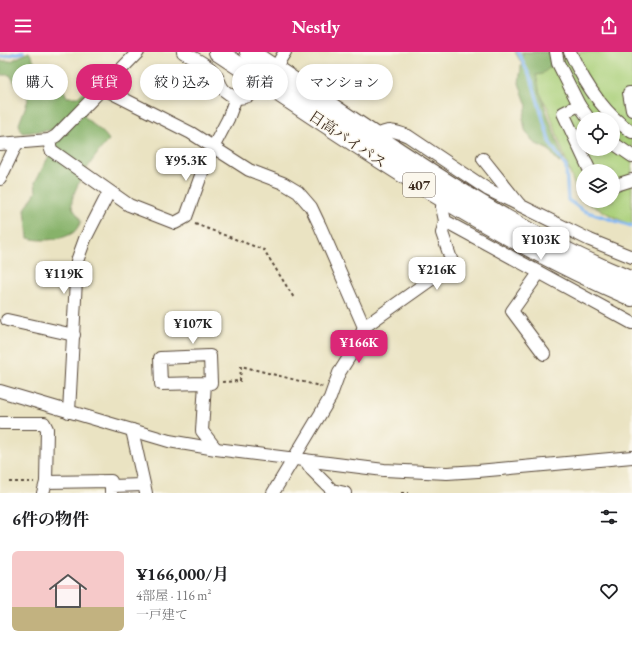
<!DOCTYPE html>
<html lang="ja">
<head>
<meta charset="utf-8">
<style>
	body { margin:0; font-family:"EB Garamond","Noto Serif JP",serif; background:#f2f2f2; color:#202124; height:100vh; display:flex; flex-direction:column; font-size:15px; white-space:nowrap }
	* { box-sizing:border-box; margin:0 }
	p { font-size:13px; color:#757577 }
	.icon { flex:none; width:22px; height:22px; fill:none; stroke:currentColor; stroke-width:2; stroke-linecap:round; stroke-linejoin:round }
	.map { position:relative; height:441px; overflow:hidden }
	.side { display:flex; flex-direction:column; background:#fff; flex:1 }
	.side>* { flex:none }
	.top-card { position:absolute; left:12px; top:12px; width:400px; height:36px; display:flex; gap:8px }
	.tools { position:absolute; left:576px; top:60px; display:grid; gap:8px }
	.tools a { display:grid; place-items:center; width:44px; height:44px; border-radius:50%; background:#fff; box-shadow:0 2px 6px #0003; font-size:20px }
	.price { position:absolute; translate:-50% -34px; padding:0 9px; border-radius:8px; background:#fff; color:#222; font-size:13px; line-height:26px; filter:drop-shadow(0 1px 2px #0008) }
	.price::after { content:''; position:absolute; left:50%; top:24px; width:12px; height:9px; margin-left:-6px; background:inherit; clip-path:polygon(0 0,100% 0,50% 100%) }
	.price.active { background:#db2777; color:#fff }
	ul { padding:0; list-style:none }
	li { display:flex; align-items:center; gap:12px; height:100px; padding:0 12px }
	li span { display:grid; place-items:center; flex:none; width:112px; height:80px; border-radius:6px; color:#555 }
	li>.icon { margin-inline-start:auto }
	span .icon { width:48px; height:48px; fill:#fffc; stroke-width:1 }
	li b { font-size:17px }
	h2 { display:flex; justify-content:space-between; align-items:center; height:48px; padding:0 12px; font-size:17px }
	.tag { padding:0 14px; border-radius:18px; background:#fff; box-shadow:0 2px 6px #0003; font-size:14px; line-height:36px }
	.tag.active { background:#db2777; color:#fff }
	header { display:flex; justify-content:space-between; align-items:center; height:52px; padding:0 12px; background:#db2777; color:#fff; font-size:18px; font-weight:700 }
	.map>svg:first-child { display:block }
</style>
</head>
<body>
<header><svg class="icon" aria-label="menu" viewBox="0 0 24 24"><path d="M4 6h16M4 12h16M4 18h16"/></svg>Nestly<svg class="icon" aria-label="share" viewBox="0 0 24 24"><path d="M12 15V3M7 8l5-5 5 5M5 13v7h14v-7"/></svg></header>
<div class="map">
<svg width="632" height="441" viewBox="0 0 632 441">
	<rect width="100%" height="100%" fill="#fbf7ec"/>
	<filter id="ink" filterUnits="userSpaceOnUse"><feTurbulence type="fractalNoise" baseFrequency=".025" numOctaves="2"/><feDisplacementMap in="SourceGraphic" scale="8" xChannelSelector="R" yChannelSelector="G"/><feConvolveMatrix kernelMatrix="1 2 1 2 8 2 1 2 1" color-interpolation-filters="sRGB"/></filter>
	<filter id="wash" filterUnits="userSpaceOnUse"><feTurbulence type="fractalNoise" baseFrequency=".012" numOctaves="4" result="noise"/><feDisplacementMap in="SourceGraphic" scale="16" xChannelSelector="R" yChannelSelector="G"/><feGaussianBlur stdDeviation="0.9" result="paint"/><feColorMatrix in="noise" values="0 0 0 0 0 0 0 0 0 0 0 0 0 0 0 0 0 1.4 0 .05"/><feComposite in="paint" operator="in"/></filter>
	<g filter="url(#wash)">
		<rect width="100%" height="100%" fill="#eae3c2"/>
		<path fill="#aad07a" stroke="#727d4c" fill-rule="evenodd" d="M515,0h117v174l-53,-27 -31,-91zM583,67h30v30h-30zM583,119h30v30h-30z"/>
		<g fill="#87b26a" stroke="#616e44">
			<path d="M29,0l15,26 15,2 8,17h11l7,-7 7,-1 -8,27c8,9 19,14 25,24 -11,10 -40,52 -37,66 2,6 8,10 9,16 -2,3 -4,7 -7,10 -10,8 -34,10 -46,6l-3,-29 11,-17 -1,-10 20,-37 -3,-15 -30,3 -3,-9 9,-24 -3,-11 -9,-4 -6,-10h-10v-14h11z"/>
			<polygon points="523,0 549,0 551,14 542,22 536,23 540,41 564,108 559,111 549,98 534,91 525,78 523,66 527,54 519,31"/>
		</g>
		<g fill="none" stroke-linecap="round" stroke-linejoin="round">
			<g stroke="#85b9f3" stroke-width="3.5">
				<polyline points="518,0 532,29 550,91 566,115 568,148 584,159 632,174"/>
				<polyline points="0,5 23,0"/>
			</g>
		</g>
	</g>
	<g filter="url(#ink)">
		<g fill="none" stroke-linecap="round" stroke-linejoin="round">
			<g stroke="#554637" stroke-width="14">
				<g id="minor">
					<polyline points="138,0 56,84 49,88 51,98 129,153 175,171 186,165 207,107 228,67 236,45"/>
					<path d="M183,0c10,6 25,12 31,21 5,5 6,14 11,18 27,23 48,-21 60,-39"/>
					<polyline points="556,0 558,11 579,53"/>
					<path d="M570,0c14,30 33,62 62,80"/>
					<polyline points="102,36 191,81 249,118 283,131 298,140 311,155 320,174 364,275 358,291 339,321 330,346 273,441"/>
					<polyline points="632,41 629,41 632,58"/>
					<polyline points="589,67 579,53 563,61 590,119"/>
					<path d="M375,84c13,-7 19,-6 33,0l79,53 103,51 42,17"/>
					<polyline points="613,91 632,104"/>
					<polyline points="0,92 49,88"/>
					<polyline points="483,107 519,152"/>
					<polyline points="0,127 17,91"/>
					<polyline points="613,134 632,128"/>
					<polyline points="443,148 442,155 445,169 632,271"/>
					<polyline points="539,221 512,259 544,302"/>
					<polyline points="7,268 74,283"/>
					<polyline points="364,275 450,214 452,210 442,181 445,169"/>
					<polyline points="205,331 161,332 160,306 210,304 211,331 205,331 202,379 216,397"/>
					<polyline points="0,339 169,389 216,397 384,418 447,421 478,419 632,405"/>
					<polyline points="69,360 77,209 85,187 109,140"/>
					<polyline points="0,371 44,371 47,377 46,430 43,441"/>
					<polyline points="132,378 146,441"/>
					<polyline points="305,408 312,418 332,438 345,441"/>
					<polyline points="46,430 111,429 111,434"/>
					<polyline points="111,441 111,434 143,433"/>
				</g>
			</g>
			<g stroke="#554637" stroke-width="20">
				<g id="highway">
					<path d="M218,0c134,89 265,181 414,245"/>
					<path d="M249,0c125,81 244,173 383,229"/>
				</g>
			</g>
			<g stroke="#554637" stroke-width="2" stroke-dasharray="3 3" stroke-linecap="butt">
				<polyline points="195,172 264,198 294,246"/>
				<polyline points="222,330 240,329 241,314 323,335"/>
				<polyline points="9,430 34,430"/>
				<polyline points="401,441 408,441"/>
			</g>
			<use href="#minor" stroke="#fff" stroke-width="12"/>
			<use href="#highway" stroke="#fff" stroke-width="18"/>
		</g>
	</g>
	<g text-anchor="middle" dominant-baseline="central" stroke-width="3" stroke-linejoin="round" paint-order="stroke">
		<rect fill="#fbf7ec" stroke="#75685c" stroke-width="1" x="403" y="121" width="32" height="24" rx="3"/>
		<g font-size="14" font-weight="bold" fill="#3b2a1e">
			<text x="419" y="133">407</text>
		</g>
		<g font-size="15" fill="#3b2a1e" stroke="#fbf7ec">
			<text transform="translate(348 87) rotate(34)">日高バイパス</text>
		</g>
	</g>
</svg>
<div class="tools">
<a><svg class="icon" aria-label="locate" viewBox="0 0 24 24"><circle cx="12" cy="12" r="6"/><path d="M12 2v4M12 18v4M2 12h4M18 12h4"/></svg></a>
<a><svg class="icon" aria-label="layers" viewBox="0 0 24 24"><path d="M12 4l9 5-9 5-9-5zM3 14l9 5 9-5"/></svg></a>
</div>
<b class="price" style="left:186px;top:130px">¥95.3K</b>
<b class="price" style="left:541px;top:209px">¥103K</b>
<b class="price" style="left:437px;top:239px">¥216K</b>
<b class="price" style="left:64px;top:243px">¥119K</b>
<b class="price" style="left:193px;top:293px">¥107K</b>
<b class="price active" style="left:359px;top:312px">¥166K</b>
<div class="top-card">
<a class="tag">購入</a>
<a class="tag active">賃貸</a>
<a class="tag">絞り込み</a>
<a class="tag">新着</a>
<a class="tag">マンション</a>
</div>
</div>
<section class="side">
<h2>6件の物件<svg class="icon" aria-label="filters" viewBox="0 0 24 24"><path d="M4 7h16M4 17h16"/><circle cx="9" cy="7" r="2"/><circle cx="15" cy="17" r="2"/></svg></h2>
<ul>
<li><span style="background:linear-gradient(#f6c9c9 70%,#c2b280 0)"><svg class="icon" aria-label="home" viewBox="0 0 24 24"><path d="M3 11l9-7 9 7M6 9v11h12V9"/></svg></span><div><b>¥166,000/月</b><p>4部屋 · 116 m²</p><p>一戸建て</p></div><svg class="icon" aria-label="heart" viewBox="0 0 24 24"><path d="M12 20l-8-8c-3-5 5-10 8-4 3-6 11-1 8 4z"/></svg></li>
</ul>
</section>
</body>
</html>
